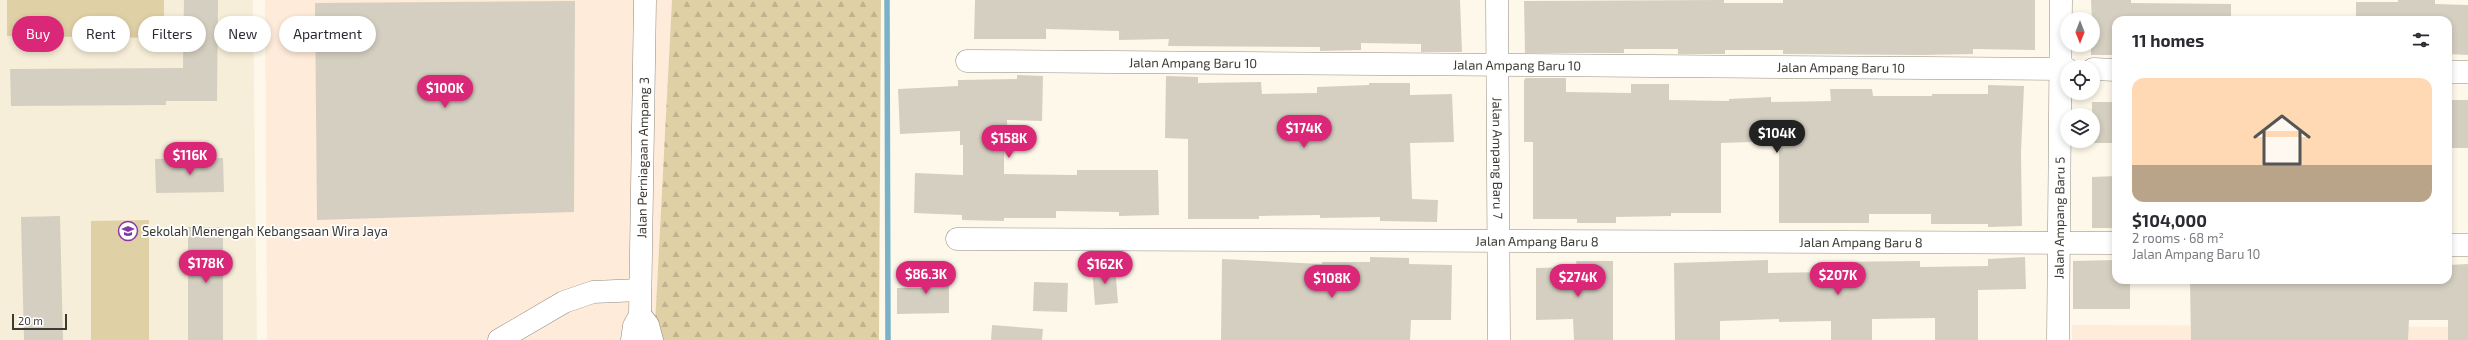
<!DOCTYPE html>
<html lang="en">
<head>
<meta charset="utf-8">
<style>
	body { margin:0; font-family:"Exo 2",sans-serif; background:#f7f7f7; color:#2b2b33; height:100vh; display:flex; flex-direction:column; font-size:15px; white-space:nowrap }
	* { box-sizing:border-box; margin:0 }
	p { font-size:13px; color:#7c7c81 }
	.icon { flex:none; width:22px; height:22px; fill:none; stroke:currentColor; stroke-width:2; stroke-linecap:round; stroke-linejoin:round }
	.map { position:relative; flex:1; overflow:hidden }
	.drawer { position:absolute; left:2112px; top:16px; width:340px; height:268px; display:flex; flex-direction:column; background:#fff; border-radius:12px; box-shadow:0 2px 6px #0003 }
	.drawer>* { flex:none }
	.hud { position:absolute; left:12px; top:16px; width:380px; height:36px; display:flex; gap:8px }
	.needle { width:26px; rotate:180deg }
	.tools { position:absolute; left:2060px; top:12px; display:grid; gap:8px }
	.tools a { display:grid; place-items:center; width:40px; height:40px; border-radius:50%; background:#fff; box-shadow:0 2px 6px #0003; font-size:20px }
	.scale { position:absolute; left:12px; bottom:10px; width:55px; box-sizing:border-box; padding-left:4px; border:2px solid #3c3a34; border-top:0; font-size:11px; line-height:14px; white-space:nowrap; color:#3c3a34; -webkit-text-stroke:3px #fff; paint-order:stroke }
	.price { position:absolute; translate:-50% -34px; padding:0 9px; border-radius:14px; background:#db2777; color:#fff; font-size:13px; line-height:26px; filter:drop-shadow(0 1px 2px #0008) }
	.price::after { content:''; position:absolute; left:50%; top:24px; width:12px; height:9px; margin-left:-6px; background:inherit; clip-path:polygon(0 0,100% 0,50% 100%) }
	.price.selected { background:#222; color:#fff }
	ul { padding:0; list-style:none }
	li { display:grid; align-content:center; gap:8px; height:212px; padding:0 20px }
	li+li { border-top:1px solid #e1e1e2 }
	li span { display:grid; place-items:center; height:124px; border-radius:12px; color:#555 }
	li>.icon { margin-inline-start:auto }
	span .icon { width:72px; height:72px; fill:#fffc; stroke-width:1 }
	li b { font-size:17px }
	h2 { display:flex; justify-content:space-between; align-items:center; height:48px; padding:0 20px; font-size:17px }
	.chip { padding:0 14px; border-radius:18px; background:#fff; box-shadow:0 2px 6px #0003; font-size:14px; line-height:36px }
	.chip.selected { background:#db2777; color:#fff }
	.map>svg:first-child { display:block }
</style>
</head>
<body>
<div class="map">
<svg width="2468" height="340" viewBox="0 0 2468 340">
	<defs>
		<pattern id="forest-firs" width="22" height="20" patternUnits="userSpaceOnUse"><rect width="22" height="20" fill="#e0d0a6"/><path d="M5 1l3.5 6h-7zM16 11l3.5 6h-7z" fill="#c1b390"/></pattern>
	</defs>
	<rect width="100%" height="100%" fill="#fef8ea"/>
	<g fill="#feebda">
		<polygon points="265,0 672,0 655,325 661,340 267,340"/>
		<polygon points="2072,325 2468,327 2468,340 2072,340"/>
	</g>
	<polygon fill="#f6eed8" points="0,0 253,0 257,340 0,340"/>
	<g fill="#e0d0a6">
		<polygon points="7,0 164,0 164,38 7,36"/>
		<polygon points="149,220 149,340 91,340 91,221"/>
	</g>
	<polygon fill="url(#forest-firs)" points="672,0 881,0 879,340 661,340 655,325"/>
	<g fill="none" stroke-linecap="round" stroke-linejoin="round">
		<polyline stroke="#79b2c8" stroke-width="5.5" points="887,0 888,340"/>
	</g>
	<g fill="#d5cfc1">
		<polygon points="184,0 218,0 217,101 166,101 166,105 11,106 10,69 183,68"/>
		<polygon points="975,0 1460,0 1462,52 1421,52 1421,44 1361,43 1361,50 1320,51 1320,47 1168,46 1169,39 1119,40 1119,31 1046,29 1046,39 974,39"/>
		<polygon points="1724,0 1724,3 1783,3 1783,0 2035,0 2035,50 1973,49 1973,54 1923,55 1783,54 1783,50 1725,50 1725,54 1678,54 1678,49 1624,49 1624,53 1525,53 1524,1"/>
		<polygon points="2091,0 2131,0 2131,3 2231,4 2231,20 2116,20 2116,55 2091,55 2091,45 2093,45"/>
		<polygon points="2398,0 2435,0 2435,4 2468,5 2468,55 2448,54 2448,20 2356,20 2356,2 2398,2"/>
		<polygon points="575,1 574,212 317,220 315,3"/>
		<polygon points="1017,75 1043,76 1042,121 1007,120 1008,144 1004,144 1004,174 1077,175 1077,170 1158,170 1159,215 1119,216 1119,212 1056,211 1056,218 1004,218 1004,221 962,220 962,215 914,213 915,173 963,175 963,145 960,145 960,131 900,134 898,89 958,86 958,80 1017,79"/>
		<polygon points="1166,76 1198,77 1198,83 1261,82 1262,94 1317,93 1317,87 1369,85 1369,83 1410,83 1410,95 1452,94 1454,142 1410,143 1412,199 1438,200 1437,222 1380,221 1380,217 1320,218 1320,215 1259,216 1259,219 1188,219 1188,139 1165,138"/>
		<polygon points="1526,78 1566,78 1566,92 1631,93 1631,84 1669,84 1669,100 1729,101 1729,99 1771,97 1771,102 1831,101 1830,89 1872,89 1873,96 1932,96 1932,94 1988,94 1988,85 2024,86 2021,152 2022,226 1988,227 1988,224 1931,224 1931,214 1869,214 1869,223 1779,223 1779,141 1721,143 1721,213 1671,213 1671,216 1616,217 1616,223 1577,223 1577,219 1533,219 1533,142 1524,142 1524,80"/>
		<rect x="2448" y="100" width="20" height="48"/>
		<rect x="2092" y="102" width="24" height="41"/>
		<polygon points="223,158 224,192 156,193 155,159"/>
		<polygon points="2116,176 2116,228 2092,228 2092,177"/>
		<polygon points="60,216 63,340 24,340 21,217"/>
		<rect x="188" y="227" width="35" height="113"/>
		<polygon points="1370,257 1409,258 1409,264 1452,265 1451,320 1411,320 1410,340 1221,340 1222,259 1322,264 1322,262 1370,262"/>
		<polygon points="2025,257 2026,289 1978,290 1978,340 1935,340 1935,318 1872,319 1872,340 1831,340 1831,321 1779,322 1779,319 1720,321 1720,340 1675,340 1674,263 1768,260 1768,273 1831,272 1831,262 1920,261 1920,267 1988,266 1988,259"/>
		<polygon points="2116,260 2116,280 2130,280 2130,309 2073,309 2073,261"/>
		<polygon points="1576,261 1613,261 1613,340 1574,340 1573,319 1536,320 1536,268 1577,267"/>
		<polygon points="2468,264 2468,340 2448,340 2448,320 2409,320 2408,340 2191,340 2190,280 2448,280 2448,265"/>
		<polygon points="1115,265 1118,303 1095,305 1092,267"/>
		<polygon points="949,269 949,313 897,314 897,288 926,288 926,270"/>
		<polygon points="1034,282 1068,283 1067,312 1033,311"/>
		<polygon points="992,325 1043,329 1042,340 991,340"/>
	</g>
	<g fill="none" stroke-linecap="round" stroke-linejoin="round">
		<g stroke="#918c7f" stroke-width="23">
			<g id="minor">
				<path id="s1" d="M1497,0l2,340"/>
				<path id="s2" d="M967,61l1100,8"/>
				<polyline points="2093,69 2116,70"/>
				<polyline points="2448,72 2468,72"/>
				<path id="s3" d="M957,239l1159,4"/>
				<polyline points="2448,245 2468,245"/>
				<polyline points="640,315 648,325 652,340"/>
				<polyline points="499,340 564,302 593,292 640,290"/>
				<path id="s4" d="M632,340l2,-14 6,-11 5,-315"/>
				<path id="s5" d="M2058,340l3,-340"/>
			</g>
		</g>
		<use href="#minor" stroke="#fff" stroke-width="22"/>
	</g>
	<defs>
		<g id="school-ring" transform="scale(1)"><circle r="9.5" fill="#fff" stroke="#8738a8" stroke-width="1.5"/><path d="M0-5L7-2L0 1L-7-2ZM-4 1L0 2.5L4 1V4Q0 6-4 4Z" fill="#8738a8"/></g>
	</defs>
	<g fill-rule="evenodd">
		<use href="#school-ring" x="128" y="231"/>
	</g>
	<g text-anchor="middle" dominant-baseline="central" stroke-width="3.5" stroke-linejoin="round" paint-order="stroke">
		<g font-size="13" fill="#3c3a34" stroke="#fff">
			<text stroke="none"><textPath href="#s2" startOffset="226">Jalan Ampang Baru 10</textPath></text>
			<text stroke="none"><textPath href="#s2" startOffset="550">Jalan Ampang Baru 10</textPath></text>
			<text stroke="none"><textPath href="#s2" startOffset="874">Jalan Ampang Baru 10</textPath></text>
			<text stroke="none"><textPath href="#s4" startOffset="184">Jalan Perniagaan Ampang 3</textPath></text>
			<text stroke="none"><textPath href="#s1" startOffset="158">Jalan Ampang Baru 7</textPath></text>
			<text stroke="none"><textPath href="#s5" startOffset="122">Jalan Ampang Baru 5</textPath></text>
			<text stroke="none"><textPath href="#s3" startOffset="580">Jalan Ampang Baru 8</textPath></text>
			<text stroke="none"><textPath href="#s3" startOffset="904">Jalan Ampang Baru 8</textPath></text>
		</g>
		<g font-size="13" fill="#3c3a34" stroke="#fff" text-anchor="start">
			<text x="142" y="231">Sekolah Menengah Kebangsaan Wira Jaya</text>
		</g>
	</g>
</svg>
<div class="tools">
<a><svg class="needle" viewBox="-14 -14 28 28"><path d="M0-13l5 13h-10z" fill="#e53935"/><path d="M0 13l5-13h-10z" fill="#7c7c81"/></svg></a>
<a><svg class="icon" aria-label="locate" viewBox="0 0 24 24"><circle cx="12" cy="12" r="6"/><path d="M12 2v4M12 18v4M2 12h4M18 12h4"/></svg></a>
<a><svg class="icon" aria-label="layers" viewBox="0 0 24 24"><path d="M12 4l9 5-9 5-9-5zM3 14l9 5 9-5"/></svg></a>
</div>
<div class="scale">20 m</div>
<b class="price" style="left:445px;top:109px">$100K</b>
<b class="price" style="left:1304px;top:149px">$174K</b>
<b class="price selected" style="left:1777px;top:154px">$104K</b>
<b class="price" style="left:1009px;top:159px">$158K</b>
<b class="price" style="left:190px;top:176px">$116K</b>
<b class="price" style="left:206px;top:284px">$178K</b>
<b class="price" style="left:1105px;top:285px">$162K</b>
<b class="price" style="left:926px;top:295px">$86.3K</b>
<b class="price" style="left:1838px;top:296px">$207K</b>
<b class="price" style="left:1578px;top:298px">$274K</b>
<b class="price" style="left:1332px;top:299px">$108K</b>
<div class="hud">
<a class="chip selected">Buy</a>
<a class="chip">Rent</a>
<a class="chip">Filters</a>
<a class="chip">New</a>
<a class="chip">Apartment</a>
</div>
<section class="drawer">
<h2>11 homes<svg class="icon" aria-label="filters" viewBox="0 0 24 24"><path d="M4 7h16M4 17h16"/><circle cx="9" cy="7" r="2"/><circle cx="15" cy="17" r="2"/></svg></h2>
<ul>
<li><span style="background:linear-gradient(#ffd9b3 70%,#b9a48a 0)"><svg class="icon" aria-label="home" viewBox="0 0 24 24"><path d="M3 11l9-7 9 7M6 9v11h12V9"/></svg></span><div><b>$104,000</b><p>2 rooms · 68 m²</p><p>Jalan Ampang Baru 10</p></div></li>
</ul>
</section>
</div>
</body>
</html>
